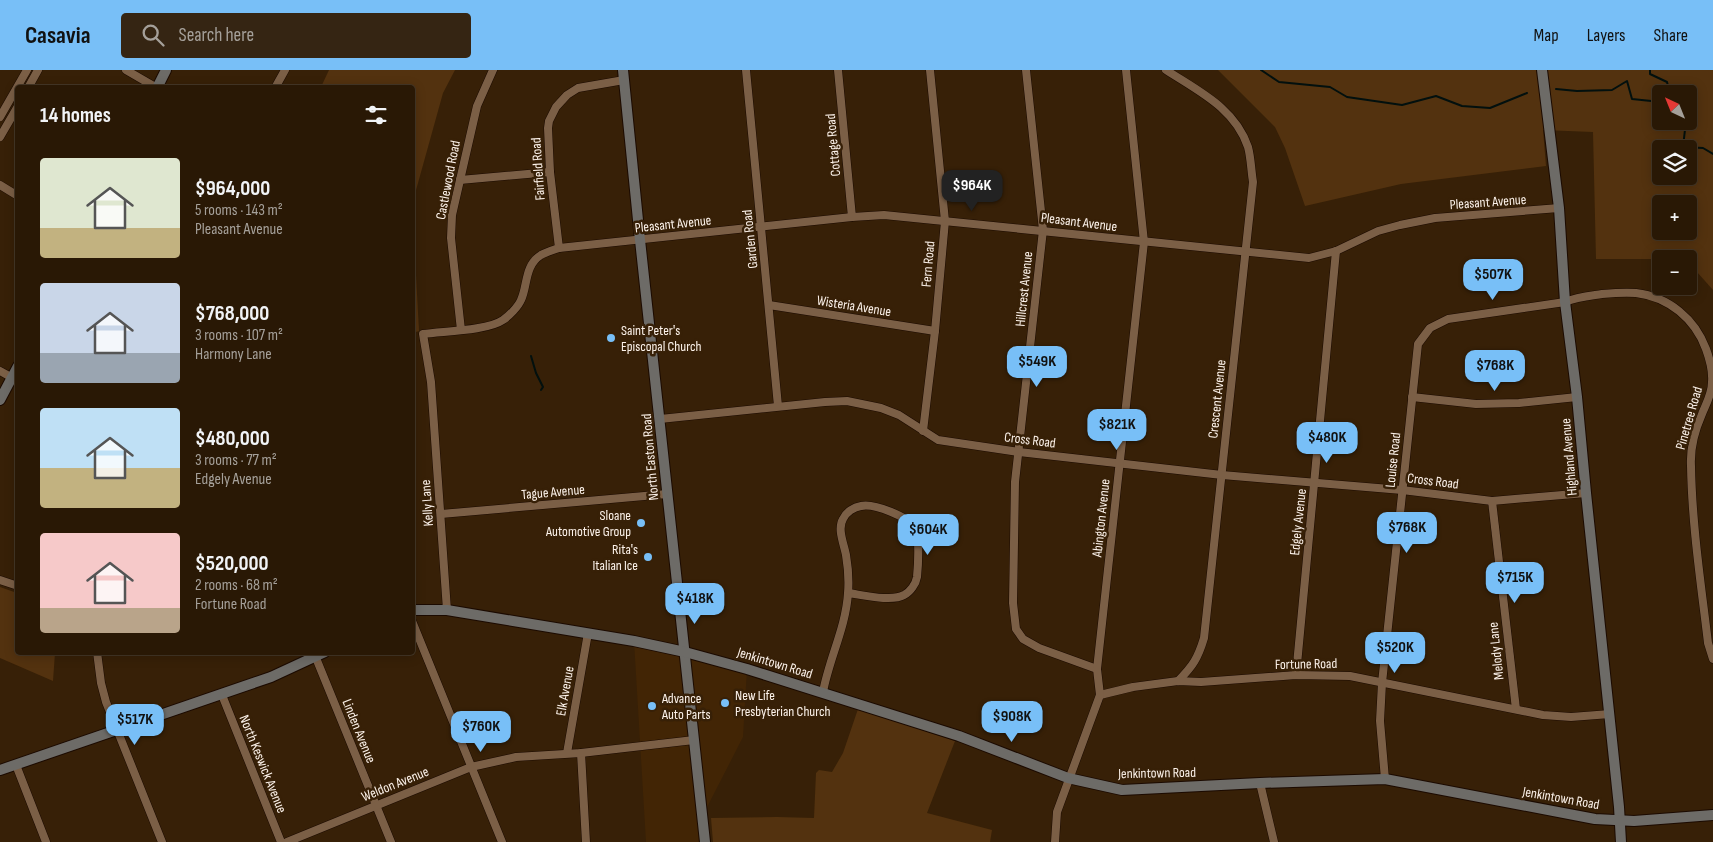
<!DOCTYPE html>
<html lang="en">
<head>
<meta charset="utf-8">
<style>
	body { margin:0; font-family:"Sofia Sans Condensed",sans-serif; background:#352513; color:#f1f3f6; height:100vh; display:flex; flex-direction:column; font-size:19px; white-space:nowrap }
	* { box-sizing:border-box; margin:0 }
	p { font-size:16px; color:#a5a09a }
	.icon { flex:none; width:28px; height:28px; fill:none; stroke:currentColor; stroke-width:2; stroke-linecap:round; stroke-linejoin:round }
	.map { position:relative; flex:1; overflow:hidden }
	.side { position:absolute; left:15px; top:15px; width:400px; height:570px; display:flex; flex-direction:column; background:#291805; border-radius:5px; box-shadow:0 2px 12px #0003,0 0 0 1px #453727 }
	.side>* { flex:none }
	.needle { width:32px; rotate:317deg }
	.buttons { position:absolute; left:1652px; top:15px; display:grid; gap:10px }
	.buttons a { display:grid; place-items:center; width:45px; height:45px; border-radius:5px; background:#291805; box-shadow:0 2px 12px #0003,0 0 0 1px #453727; font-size:25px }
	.price { position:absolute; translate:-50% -42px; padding:0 11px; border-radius:10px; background:#78bff7; color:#111; font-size:16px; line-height:32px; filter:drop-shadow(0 1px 2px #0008) }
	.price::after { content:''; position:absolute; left:50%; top:30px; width:15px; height:11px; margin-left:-8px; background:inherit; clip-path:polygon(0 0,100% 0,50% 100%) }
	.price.active { background:#222; color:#fff }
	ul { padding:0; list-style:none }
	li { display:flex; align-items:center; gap:15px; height:125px; padding:0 25px }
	li span { display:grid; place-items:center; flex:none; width:140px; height:100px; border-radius:5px; color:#555 }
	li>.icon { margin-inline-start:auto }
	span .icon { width:60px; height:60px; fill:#fffc; stroke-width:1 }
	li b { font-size:21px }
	h2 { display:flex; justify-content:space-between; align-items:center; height:60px; padding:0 25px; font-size:21px }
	header { display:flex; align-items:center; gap:30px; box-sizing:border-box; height:70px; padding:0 25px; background:#78bff7; color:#111 }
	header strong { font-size:24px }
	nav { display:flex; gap:28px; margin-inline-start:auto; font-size:18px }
	.search { width:350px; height:45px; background:#352513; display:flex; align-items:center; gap:12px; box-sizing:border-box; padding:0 18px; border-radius:5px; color:#a5a09a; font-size:19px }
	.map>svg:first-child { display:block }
</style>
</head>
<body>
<header>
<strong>Casavia</strong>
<div class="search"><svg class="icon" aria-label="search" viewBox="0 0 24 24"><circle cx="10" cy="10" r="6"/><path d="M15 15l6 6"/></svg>Search here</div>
<nav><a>Map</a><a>Layers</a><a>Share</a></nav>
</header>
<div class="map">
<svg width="1713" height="772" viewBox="0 0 1713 772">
	<rect width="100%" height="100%" fill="#372007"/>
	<polygon fill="#422505" points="634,571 747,599 743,667 702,747 705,772 646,772"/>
	<g fill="#53320f" fill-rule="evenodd">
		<polygon points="329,0 455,0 443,23 413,131 412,18 321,17"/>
		<path d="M1218,0h495v220l-24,-27v-4h-93l-3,-127 -50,-2 3,36 -145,18 -96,22 -20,-58 -10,-21zM1661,24h28v27h-28zM1661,79h28v27h-28zM1661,134h28v27h-28z"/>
		<polygon points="413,204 416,205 419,261 413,263"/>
		<polygon points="0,517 17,523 18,582 55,583 53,611 0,588"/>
		<polygon points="858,639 955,671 927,743 992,760 990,772 713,772 711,748 777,747 814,748 816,703 819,700 832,702 843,683"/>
	</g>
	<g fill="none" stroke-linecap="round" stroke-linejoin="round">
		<g stroke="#02100e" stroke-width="2">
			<polyline points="1261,0 1279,12 1330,17 1347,27 1402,35 1436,26 1462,36 1490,38 1527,23"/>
			<polyline points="1650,0 1650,4 1667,12 1670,24"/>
			<polyline points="1556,19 1577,21 1612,20 1627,11 1632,29 1661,32"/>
			<polyline points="1686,51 1683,77 1703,78 1713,84"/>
			<polyline points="531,286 536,303 543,317 541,320"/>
		</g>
		<g stroke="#1b0a00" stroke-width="9">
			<g id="street">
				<polyline points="126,0 157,18"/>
				<polyline points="746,0 778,336"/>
				<polyline points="838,0 852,147"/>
				<polyline points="1026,0 1043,160 1015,412 1013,533 1016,559 1023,569 1039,578 1097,599"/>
				<path d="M1166,0c32,21 69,38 82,77 3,11 3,23 5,35l-49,456c-6,20 -11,28 -26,43"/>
				<polyline points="28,18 38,0"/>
				<polyline points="275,18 285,0"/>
				<polyline points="0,47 27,0"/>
				<polyline points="0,67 18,36"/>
				<polyline points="460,110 550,102"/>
				<polyline points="0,115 18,126"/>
				<polyline points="559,178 550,102 548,58 549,51 556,37 567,25 578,18 624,10"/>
				<polyline points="769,235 935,261"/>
				<polyline points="461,260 451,168 452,145 477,36 493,0"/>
				<polyline points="0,301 18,311"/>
				<polyline points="1412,327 1476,334 1519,333 1577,327"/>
				<polyline points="660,349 825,332 847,331 881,338 899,345 938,370 1019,382 1222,405 1402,420 1492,431 1586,423"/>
				<polyline points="923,361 935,261 945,151 930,0"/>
				<polyline points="1492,431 1516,639"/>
				<polyline points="441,444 667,424"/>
				<polyline points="0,510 18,516"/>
				<path d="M447,540l-16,-228 -8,-48c20,-3 64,-3 80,-14 6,-4 15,-13 18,-20 7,-15 3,-34 20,-45 5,-3 12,-5 18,-7l293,-31 32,-2 425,43 27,-7 42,-20 22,-6 35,-7 124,-10"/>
				<polyline points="412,551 502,772"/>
				<polyline points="97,582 101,613 106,632 162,772"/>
				<polyline points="316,588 391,772"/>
				<polyline points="1296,605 1336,181"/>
				<path d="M823,622c6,-33 23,-65 25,-99 1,-12 0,-26 -2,-38 -2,-11 -9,-26 -3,-36 3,-7 11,-12 18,-13 13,-3 48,11 54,22 5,8 3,39 2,49 -1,7 -7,15 -13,18 -12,7 -41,0 -56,-2"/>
				<polyline points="222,625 281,772"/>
				<polyline points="1100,625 1133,617 1178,611 1201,612 1296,605 1350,606 1543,645 1571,647 1610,644"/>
				<polyline points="567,683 588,563"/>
				<polyline points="581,683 586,772"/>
				<polyline points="16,695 46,772"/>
				<path d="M1385,709l-5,-58 2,-38 36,-339 12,-16 18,-9 117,-17c12,-5 24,-6 37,-8 11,-1 23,-2 34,-1 33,4 59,26 70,56 4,11 7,21 6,33 0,12 -6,22 -10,32 -7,16 -12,35 -11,52 1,59 10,118 17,177l5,16"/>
				<polyline points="1260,713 1274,772"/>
				<polyline points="287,772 471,697 516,687 581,683 694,670"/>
				<polyline points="1055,772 1057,742 1100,625 1097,599 1144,172 1126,0"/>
			</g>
		</g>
		<g stroke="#1b0a00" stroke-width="12">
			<g id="secondary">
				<polyline points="623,0 640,170 705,772"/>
				<polyline points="1542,0 1559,138 1565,232 1577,327 1586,423 1619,737 1621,772"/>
				<polyline points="157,18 166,0"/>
				<polyline points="0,330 18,296"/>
				<polyline points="412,540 447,540 634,571 685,582 747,599 959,666 1068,708 1122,720 1260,713 1385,709 1595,749 1634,751 1713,745"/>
				<polyline points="0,700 271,607 325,582"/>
			</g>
		</g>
		<use href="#street" stroke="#7b5f46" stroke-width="8"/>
		<use href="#secondary" stroke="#6d6b67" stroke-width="10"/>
	</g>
	<g fill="#78bff7" stroke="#372007" stroke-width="2">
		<circle cx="611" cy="268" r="5"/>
		<circle cx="641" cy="453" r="5"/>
		<circle cx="648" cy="487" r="5"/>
		<circle cx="725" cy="633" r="5"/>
		<circle cx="652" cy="636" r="5"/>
	</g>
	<g text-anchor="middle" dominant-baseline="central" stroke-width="5" stroke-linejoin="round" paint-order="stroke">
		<g font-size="14" fill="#fdf3eb" stroke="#372007">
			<text transform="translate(833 75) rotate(-95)">Cottage Road</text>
			<text transform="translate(538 99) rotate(-94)">Fairfield Road</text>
			<text transform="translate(448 110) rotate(-79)">Castlewood Road</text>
			<text transform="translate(1488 132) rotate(-4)">Pleasant Avenue</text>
			<text transform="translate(1079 152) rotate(7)">Pleasant Avenue</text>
			<text transform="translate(673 154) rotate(-6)">Pleasant Avenue</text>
			<text transform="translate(750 169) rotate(-96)">Garden Road</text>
			<text transform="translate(928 194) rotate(-85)">Fern Road</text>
			<text transform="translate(1024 219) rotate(-84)">Hillcrest Avenue</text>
			<text transform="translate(854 236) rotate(9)">Wisteria Avenue</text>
			<text transform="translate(1217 329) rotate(-84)">Crescent Avenue</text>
			<text transform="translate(1689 348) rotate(-74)">Pinetree Road</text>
			<text transform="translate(1030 370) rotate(7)">Cross Road</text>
			<text transform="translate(650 387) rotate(-95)">North Easton Road</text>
			<text transform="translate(1569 387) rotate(-95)">Highland Avenue</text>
			<text transform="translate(1393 390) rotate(-84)">Louise Road</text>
			<text transform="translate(1433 411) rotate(7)">Cross Road</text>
			<text transform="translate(553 422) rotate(-5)">Tague Avenue</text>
			<text transform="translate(427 433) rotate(-94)">Kelly Lane</text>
			<text transform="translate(1101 448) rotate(-84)">Abington Avenue</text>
			<text transform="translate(1298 452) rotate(-84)">Edgely Avenue</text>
			<text transform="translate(1496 581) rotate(-96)">Melody Lane</text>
			<text transform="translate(775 593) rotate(17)">Jenkintown Road</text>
			<text transform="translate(1306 594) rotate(-1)">Fortune Road</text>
			<text transform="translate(565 621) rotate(-80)">Elk Avenue</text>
			<text transform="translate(359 661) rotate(68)">Linden Avenue</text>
			<text transform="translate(263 694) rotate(68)">North Keswick Avenue</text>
			<text transform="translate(1157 703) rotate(-1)">Jenkintown Road</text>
			<text transform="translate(395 714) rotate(-22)">Weldon Avenue</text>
			<text transform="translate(1561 728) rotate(10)">Jenkintown Road</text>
		</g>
		<g font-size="14" fill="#fdf3eb" stroke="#372007" text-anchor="start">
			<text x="621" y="260">Saint Peter's<tspan x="621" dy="16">Episcopal Church</tspan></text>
			<text x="631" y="445" text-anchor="end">Sloane<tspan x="631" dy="16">Automotive Group</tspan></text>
			<text x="638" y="479" text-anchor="end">Rita's<tspan x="638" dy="16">Italian Ice</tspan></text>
			<text x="735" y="625">New Life<tspan x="735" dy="16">Presbyterian Church</tspan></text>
			<text x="662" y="628">Advance<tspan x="662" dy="16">Auto Parts</tspan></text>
		</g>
	</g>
</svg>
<div class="buttons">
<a><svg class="needle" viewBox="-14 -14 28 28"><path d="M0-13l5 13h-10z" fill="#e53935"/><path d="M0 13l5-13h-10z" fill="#a5a09a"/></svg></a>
<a><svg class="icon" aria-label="layers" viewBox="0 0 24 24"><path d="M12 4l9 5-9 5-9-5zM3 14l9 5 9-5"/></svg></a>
<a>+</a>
<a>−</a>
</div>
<b class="price active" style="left:972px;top:142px">$964K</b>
<b class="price" style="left:1493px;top:231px">$507K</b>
<b class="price" style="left:1037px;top:318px">$549K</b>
<b class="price" style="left:1495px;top:322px">$768K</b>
<b class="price" style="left:1117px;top:381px">$821K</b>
<b class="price" style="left:1327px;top:394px">$480K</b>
<b class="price" style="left:1407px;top:484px">$768K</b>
<b class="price" style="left:928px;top:486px">$604K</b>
<b class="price" style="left:1515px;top:534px">$715K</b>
<b class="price" style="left:695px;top:555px">$418K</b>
<b class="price" style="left:1395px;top:604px">$520K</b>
<b class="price" style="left:1012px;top:673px">$908K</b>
<b class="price" style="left:135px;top:676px">$517K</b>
<b class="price" style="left:481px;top:683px">$760K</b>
<section class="side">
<h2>14 homes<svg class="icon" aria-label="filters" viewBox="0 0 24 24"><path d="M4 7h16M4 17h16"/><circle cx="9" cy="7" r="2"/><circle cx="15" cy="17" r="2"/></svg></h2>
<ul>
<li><span style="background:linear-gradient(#dfe7d0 70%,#c2b280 0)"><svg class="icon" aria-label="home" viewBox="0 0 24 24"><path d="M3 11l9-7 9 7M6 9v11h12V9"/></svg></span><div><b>$964,000</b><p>5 rooms · 143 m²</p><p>Pleasant Avenue</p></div></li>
<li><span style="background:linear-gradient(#c9d6e8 70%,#9aa5b1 0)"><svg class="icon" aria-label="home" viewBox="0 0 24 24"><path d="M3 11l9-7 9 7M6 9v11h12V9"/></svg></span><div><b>$768,000</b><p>3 rooms · 107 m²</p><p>Harmony Lane</p></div></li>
<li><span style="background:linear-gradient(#bfe0f5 60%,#c2b280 0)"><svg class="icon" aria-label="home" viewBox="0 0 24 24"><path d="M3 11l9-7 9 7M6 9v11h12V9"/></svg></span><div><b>$480,000</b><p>3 rooms · 77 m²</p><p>Edgely Avenue</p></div></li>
<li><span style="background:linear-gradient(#f6c9c9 75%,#b9a48a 0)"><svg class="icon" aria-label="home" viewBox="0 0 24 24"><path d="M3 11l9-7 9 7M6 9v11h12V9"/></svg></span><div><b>$520,000</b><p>2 rooms · 68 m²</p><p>Fortune Road</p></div></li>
</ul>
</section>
</div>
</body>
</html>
